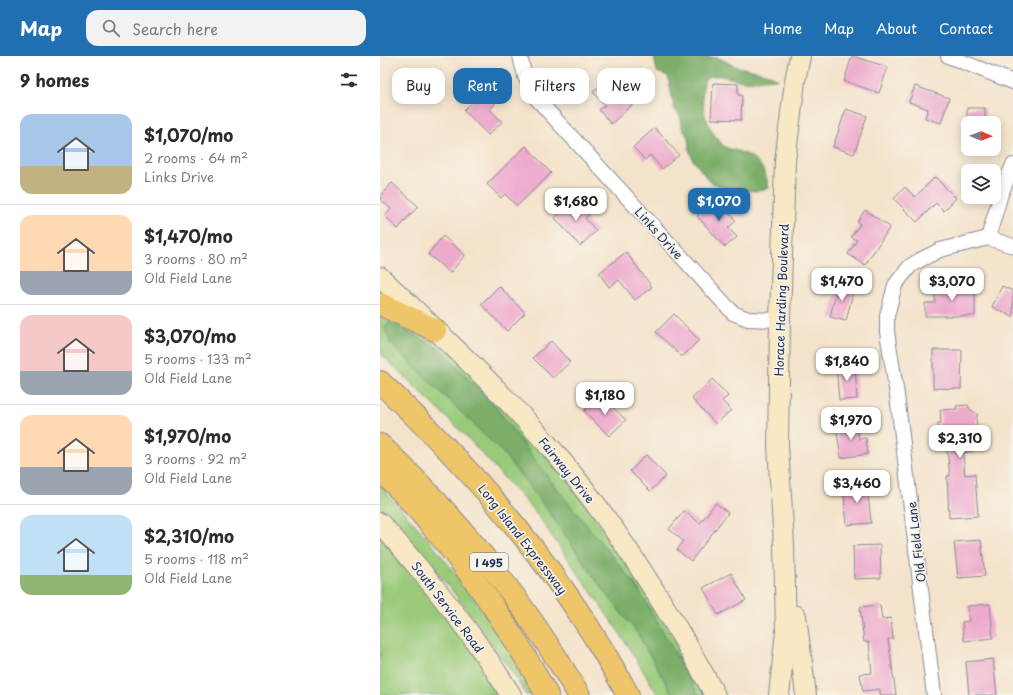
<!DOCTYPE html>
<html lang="en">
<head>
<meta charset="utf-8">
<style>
	body { margin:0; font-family:"Playpen Sans",sans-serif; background:#f2f2f3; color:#2b2b33; height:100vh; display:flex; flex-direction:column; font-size:15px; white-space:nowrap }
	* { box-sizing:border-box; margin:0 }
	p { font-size:13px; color:#7c7c81 }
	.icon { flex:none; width:22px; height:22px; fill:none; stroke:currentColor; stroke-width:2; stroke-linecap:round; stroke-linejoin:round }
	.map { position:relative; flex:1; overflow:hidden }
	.side { display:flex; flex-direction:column; background:#fff; width:380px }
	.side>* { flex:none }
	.guide { position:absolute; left:12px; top:12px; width:380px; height:36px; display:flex; gap:8px }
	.needle { width:26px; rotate:91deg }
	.tools { position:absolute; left:581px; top:60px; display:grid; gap:8px }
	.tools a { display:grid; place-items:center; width:40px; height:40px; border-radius:8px; background:#fff; box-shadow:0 2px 10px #0003; font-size:20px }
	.price { position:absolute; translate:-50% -34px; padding:0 9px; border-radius:8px; background:#fff; color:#222; font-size:13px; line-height:26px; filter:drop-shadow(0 1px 2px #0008) }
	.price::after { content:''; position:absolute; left:50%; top:24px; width:12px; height:9px; margin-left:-6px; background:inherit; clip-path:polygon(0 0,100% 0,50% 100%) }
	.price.active { background:#1f6fb2; color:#fff }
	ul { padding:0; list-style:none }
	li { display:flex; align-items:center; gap:12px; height:100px; padding:0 20px }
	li+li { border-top:1px solid #e1e1e2 }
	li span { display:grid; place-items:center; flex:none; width:112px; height:80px; border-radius:12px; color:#555 }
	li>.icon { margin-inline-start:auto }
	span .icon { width:48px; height:48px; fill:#fffc; stroke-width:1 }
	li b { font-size:17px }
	h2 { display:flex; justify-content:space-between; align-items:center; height:48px; padding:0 20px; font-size:17px }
	.pill { padding:0 14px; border-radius:12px; background:#fff; box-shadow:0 2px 10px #0003; font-size:14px; line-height:36px }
	.pill.active { background:#1f6fb2; color:#fff }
	header { display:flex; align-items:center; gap:24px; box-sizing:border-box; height:56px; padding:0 20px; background:#1f6fb2; color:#fff }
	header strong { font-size:19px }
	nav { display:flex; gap:22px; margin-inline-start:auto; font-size:14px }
	.search { width:280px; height:36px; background:#f2f2f3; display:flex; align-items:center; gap:10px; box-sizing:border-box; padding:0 14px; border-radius:12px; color:#7c7c81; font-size:15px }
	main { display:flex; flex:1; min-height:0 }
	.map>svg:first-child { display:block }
</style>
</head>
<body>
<header>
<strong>Map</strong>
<div class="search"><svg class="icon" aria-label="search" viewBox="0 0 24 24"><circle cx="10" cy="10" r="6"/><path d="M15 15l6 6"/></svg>Search here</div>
<nav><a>Home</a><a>Map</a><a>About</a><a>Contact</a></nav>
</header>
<main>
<section class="side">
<h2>9 homes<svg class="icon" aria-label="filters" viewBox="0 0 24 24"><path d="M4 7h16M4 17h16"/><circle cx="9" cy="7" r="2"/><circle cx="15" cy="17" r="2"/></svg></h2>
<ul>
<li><span style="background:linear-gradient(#a9c7e8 65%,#c2b280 0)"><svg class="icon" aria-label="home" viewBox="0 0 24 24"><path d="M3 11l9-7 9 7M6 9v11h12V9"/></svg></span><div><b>$1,070/mo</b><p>2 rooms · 64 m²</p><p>Links Drive</p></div></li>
<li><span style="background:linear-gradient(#ffd9b3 70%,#9aa5b1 0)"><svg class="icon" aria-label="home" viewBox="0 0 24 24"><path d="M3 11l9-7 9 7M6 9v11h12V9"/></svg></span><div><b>$1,470/mo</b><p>3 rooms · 80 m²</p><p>Old Field Lane</p></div></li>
<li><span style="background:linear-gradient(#f6c9c9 70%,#9aa5b1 0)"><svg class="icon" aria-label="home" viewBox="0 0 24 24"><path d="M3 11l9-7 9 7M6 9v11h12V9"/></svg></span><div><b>$3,070/mo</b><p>5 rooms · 133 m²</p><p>Old Field Lane</p></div></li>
<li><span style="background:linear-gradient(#ffd9b3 65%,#9aa5b1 0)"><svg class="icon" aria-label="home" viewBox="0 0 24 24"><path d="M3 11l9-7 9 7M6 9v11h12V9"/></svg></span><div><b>$1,970/mo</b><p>3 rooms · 92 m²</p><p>Old Field Lane</p></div></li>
<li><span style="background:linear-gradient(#bfe0f5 75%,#8fb573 0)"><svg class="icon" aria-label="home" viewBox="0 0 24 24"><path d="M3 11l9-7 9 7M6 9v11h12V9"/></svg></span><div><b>$2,310/mo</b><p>5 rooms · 118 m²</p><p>Old Field Lane</p></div></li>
</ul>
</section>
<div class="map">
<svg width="633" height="639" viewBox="0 0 633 639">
	<rect width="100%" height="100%" fill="#f7f3e8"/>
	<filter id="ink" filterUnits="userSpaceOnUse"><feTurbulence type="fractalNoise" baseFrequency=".025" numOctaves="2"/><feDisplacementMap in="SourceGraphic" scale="8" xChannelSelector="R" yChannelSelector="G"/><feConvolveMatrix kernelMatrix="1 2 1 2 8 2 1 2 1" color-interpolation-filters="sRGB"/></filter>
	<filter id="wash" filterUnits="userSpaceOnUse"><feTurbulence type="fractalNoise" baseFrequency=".012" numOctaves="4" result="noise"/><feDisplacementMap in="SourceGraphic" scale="16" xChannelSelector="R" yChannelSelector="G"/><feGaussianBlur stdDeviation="0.9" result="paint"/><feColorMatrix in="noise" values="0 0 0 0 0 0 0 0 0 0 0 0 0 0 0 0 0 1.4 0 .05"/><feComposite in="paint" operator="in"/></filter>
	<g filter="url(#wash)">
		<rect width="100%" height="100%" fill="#f4e3cb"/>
		<g fill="#9aca79" stroke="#5a7c6c">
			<polygon points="0,256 19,264 70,296 181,415 259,523 327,639 278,639 239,576 156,457 87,381 0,297"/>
			<path d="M0,423l10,10 -5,3c59,60 109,131 152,203h-11l-11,-19 -64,-87 -71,-82z"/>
			<polygon points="0,472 128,639 0,639"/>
		</g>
		<g fill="#7bae69" stroke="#4b6e64">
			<path d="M274,0h46l19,2 15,8 35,8 9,5c-11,0 -24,3 -34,2 -15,-1 -24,-10 -39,-2 -7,22 1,50 18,66 3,4 10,4 14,6 22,6 27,17 32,37l-12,3 -28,-2 -19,-7 -17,-22 -4,-11v-10l-7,-11 -1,-10 -7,-10 -6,-32 -11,-4z"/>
			<polygon points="8,267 16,269 61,294 114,349 170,424 257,531 319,639 293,639 257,577 216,524 166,452 123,397 11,288 4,271"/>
		</g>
		<g id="blocks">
			<g fill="#eeaacd">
				<polygon points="472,0 508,11 499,37 464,25"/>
				<polygon points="229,22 252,49 231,68 219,54 225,49 213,36"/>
				<polygon points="333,27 358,28 358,39 362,39 361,64 331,63"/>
				<polygon points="535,30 569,42 561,67 545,62 548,53 529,46"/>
				<polygon points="104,35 115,48 110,53 122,66 108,79 84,54"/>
				<rect x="587" y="52" width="18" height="15"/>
				<polygon points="466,53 487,60 474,98 453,91"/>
				<polygon points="275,72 299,99 282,113 270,99 265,104 253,91"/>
				<polygon points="146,90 171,117 137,150 125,138 121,142 107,128"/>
				<polygon points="555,121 576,142 564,155 556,147 537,166 514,143 525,131 535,141"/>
				<polygon points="12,127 38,150 18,173 5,160 11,153 0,143 0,140"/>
				<polygon points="196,142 210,158 205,162 216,175 200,190 175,162"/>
				<polygon points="337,142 356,165 348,172 357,181 345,191 317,160"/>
				<polygon points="485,154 510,171 485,209 468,198 477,184 471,181 480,168 477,166"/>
				<polygon points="63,180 85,199 70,217 48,198"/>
				<polygon points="246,196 272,231 255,244 239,224 229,231 219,217"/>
				<polygon points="458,228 474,232 466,265 450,261"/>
				<polygon points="119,230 145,257 127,275 101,248"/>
				<polygon points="622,230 633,235 633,261 612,251"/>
				<polygon points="555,231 595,231 595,260 545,260 545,247 555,247"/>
				<polygon points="294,258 319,284 302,301 276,276"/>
				<polygon points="171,285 190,306 173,322 153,302"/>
				<polygon points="553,294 582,294 581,333 553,332"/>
				<polygon points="475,308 477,343 459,344 456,309"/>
				<polygon points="332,323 348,340 342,345 351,354 336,368 312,343"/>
				<polygon points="220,339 246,364 229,380 204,355"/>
				<polygon points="588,349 589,352 598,359 596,362 598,384 593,385 594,395 583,397 585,419 595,418 598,460 569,462 567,420 570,420 567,393 565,394 564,385 559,386 558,367 561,367 560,354 577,353 576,350"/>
				<polygon points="477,366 479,383 486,382 488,398 461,402 456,370"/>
				<polygon points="266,399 286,420 270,435 250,415"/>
				<polygon points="487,427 491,467 467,469 463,429"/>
				<polygon points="336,447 348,457 311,505 297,494 303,485 289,473 304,455 320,467"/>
				<polygon points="601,484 605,520 578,522 574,486"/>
				<polygon points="500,489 501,522 474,523 473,490"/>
				<polygon points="351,517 366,544 338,559 323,532"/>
				<polygon points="610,548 613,582 584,585 582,566 589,565 588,550"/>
				<polygon points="500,549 502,563 511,562 513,583 508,583 516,639 500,639 500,633 483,635 480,618 492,617 489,586 484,586 480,551"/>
				<polygon points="613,603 617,639 589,639 586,606"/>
			</g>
		</g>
	</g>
	<g filter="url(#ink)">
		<use href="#blocks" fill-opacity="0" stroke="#888994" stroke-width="1"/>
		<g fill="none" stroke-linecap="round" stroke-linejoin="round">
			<g stroke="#888994" stroke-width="16">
				<g id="street">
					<polyline points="140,0 145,21 156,42 353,257 368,263 400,264"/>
					<polyline points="568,0 633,26"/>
					<polyline points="608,182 621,138 633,109"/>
					<polyline points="554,639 517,339 507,276 507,260 515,229 530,210 540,204 560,194 608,182 633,190"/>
				</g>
			</g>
			<g stroke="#888994" stroke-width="22">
				<g id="secondary">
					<path d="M0,221c60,57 121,113 175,176 63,74 114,157 160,242"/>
					<path d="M0,467c48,54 93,110 131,172"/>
					<polyline points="416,560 426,639"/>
					<polyline points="399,639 406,575 404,489 398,390 400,264 405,105 415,25 420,0"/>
				</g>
			</g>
			<g stroke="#888994" stroke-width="24">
				<g id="highway">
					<polyline points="0,248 55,274"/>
					<path d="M0,326c100,95 183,191 248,313"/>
					<path d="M0,389c78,73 145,158 199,250"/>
					<path d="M0,413c66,67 122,143 167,226"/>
				</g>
			</g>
			<use href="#street" stroke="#fff" stroke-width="14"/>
			<use href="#secondary" stroke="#f8e8c3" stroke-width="20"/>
			<use href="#highway" stroke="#eec569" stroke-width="22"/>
		</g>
	</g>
	<g text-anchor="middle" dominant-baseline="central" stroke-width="3.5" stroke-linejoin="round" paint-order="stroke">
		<rect fill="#f7f3e8" stroke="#5d6a87" stroke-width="1" x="90" y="497" width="38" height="18" rx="3"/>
		<g font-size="11" font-weight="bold" fill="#1b2f5e">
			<text x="109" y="506">I 495</text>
		</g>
		<g font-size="12" fill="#1b2f5e" stroke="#f7f3e8">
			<text transform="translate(279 177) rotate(48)">Links Drive</text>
			<text transform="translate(401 244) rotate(-88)">Horace Harding Boulevard</text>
			<text transform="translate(187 414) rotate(51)">Fairway Drive</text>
			<text transform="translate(143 483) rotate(52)">Long Island Expressway</text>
			<text transform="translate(536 486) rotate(-97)">Old Field Lane</text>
			<text transform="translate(68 551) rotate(53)">South Service Road</text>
		</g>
	</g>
</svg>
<div class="tools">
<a><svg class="needle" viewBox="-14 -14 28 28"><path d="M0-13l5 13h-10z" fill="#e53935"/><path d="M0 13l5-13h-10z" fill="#7c7c81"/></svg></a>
<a><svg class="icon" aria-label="layers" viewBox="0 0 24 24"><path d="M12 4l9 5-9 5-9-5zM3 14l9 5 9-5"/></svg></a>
</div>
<b class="price" style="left:196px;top:166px">$1,680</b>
<b class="price active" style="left:339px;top:166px">$1,070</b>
<b class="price" style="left:462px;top:246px">$1,470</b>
<b class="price" style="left:572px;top:246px">$3,070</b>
<b class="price" style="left:467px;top:326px">$1,840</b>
<b class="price" style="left:225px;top:360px">$1,180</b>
<b class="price" style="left:471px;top:385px">$1,970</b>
<b class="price" style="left:580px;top:403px">$2,310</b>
<b class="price" style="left:477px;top:448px">$3,460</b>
<div class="guide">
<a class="pill">Buy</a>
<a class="pill active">Rent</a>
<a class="pill">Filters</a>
<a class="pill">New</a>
</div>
</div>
</main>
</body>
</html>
